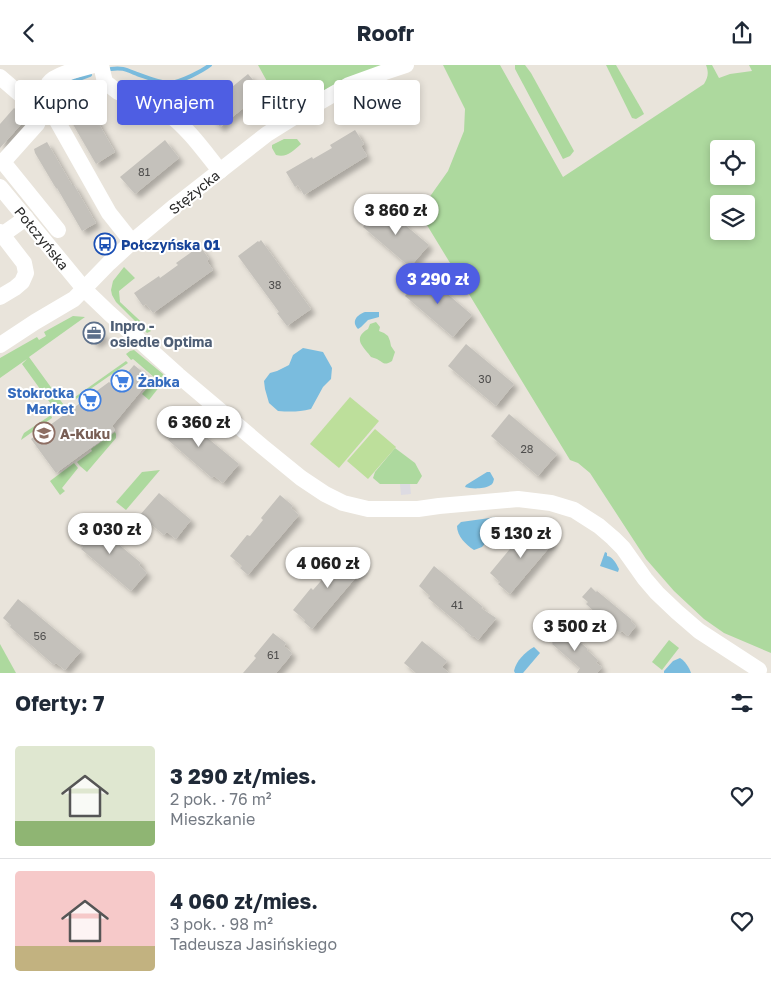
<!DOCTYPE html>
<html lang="pl">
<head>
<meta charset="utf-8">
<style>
	body { margin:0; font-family:"Golos Text",sans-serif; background:#f2f2f3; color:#1f2937; height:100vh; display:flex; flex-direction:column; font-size:19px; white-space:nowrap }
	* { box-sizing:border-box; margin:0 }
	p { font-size:16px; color:#747a83 }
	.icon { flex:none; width:28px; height:28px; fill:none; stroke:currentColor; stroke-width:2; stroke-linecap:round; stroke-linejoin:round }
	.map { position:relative; height:608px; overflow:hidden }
	.sheet { display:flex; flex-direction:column; background:#fff; flex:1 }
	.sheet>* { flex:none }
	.banner { position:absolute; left:15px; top:15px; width:500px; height:45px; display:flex; gap:10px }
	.fabs { position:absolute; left:710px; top:75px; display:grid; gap:10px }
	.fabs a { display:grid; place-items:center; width:45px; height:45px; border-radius:5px; background:#fff; box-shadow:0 2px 8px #0003; font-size:25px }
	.price { position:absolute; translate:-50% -42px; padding:0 11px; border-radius:18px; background:#fff; color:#222; font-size:16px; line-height:32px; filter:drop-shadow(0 1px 2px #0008) }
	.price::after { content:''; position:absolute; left:50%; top:30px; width:15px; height:11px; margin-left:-8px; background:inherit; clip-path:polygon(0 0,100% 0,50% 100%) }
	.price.selected { background:#4e5ee3; color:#fff }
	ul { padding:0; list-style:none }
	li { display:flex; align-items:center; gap:15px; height:125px; padding:0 15px }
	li+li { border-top:1px solid #e0e1e3 }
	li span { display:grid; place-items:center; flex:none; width:140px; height:100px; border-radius:5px; color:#555 }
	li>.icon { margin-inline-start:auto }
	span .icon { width:60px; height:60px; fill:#fffc; stroke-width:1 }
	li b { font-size:21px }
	h2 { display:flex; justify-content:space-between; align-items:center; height:60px; padding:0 15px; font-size:21px }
	.tag { padding:0 18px; border-radius:5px; background:#fff; box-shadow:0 2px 8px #0003; font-size:18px; line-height:45px }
	.tag.selected { background:#4e5ee3; color:#fff }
	header { display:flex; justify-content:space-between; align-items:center; height:65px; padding:0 15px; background:#fff; font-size:22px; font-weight:700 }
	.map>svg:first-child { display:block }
</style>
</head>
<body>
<header><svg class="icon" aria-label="back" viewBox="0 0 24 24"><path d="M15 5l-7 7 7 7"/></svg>Roofr<svg class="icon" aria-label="share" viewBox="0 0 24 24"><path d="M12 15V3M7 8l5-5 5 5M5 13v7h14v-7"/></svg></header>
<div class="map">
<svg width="771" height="608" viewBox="0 0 771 608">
	<defs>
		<filter id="shadow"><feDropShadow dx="4.5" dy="4.5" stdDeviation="2.5" flood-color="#0004"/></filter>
	</defs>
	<rect width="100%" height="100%" fill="#e9e4db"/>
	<polygon fill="#dddbe2" points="400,419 410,419 411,429 401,430"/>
	<g fill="#add99e" fill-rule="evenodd">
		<polygon points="258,0 385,0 340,17 298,39 289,33 280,40"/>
		<path d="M443,0h57l63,112 141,-93c4,-7 5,-11 2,-19h6l7,13 11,-4 22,-3 -3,-6h22v588l-47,-20 -20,-14 -30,-28 -28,-32 -56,-86 -12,-10 -8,-3 -151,-248 29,-41 16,-40 1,-22zM719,84h27v27h-27zM719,139h27v27h-27z"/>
		<polygon points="515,0 525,0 531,8 574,86 570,91 563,94 515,4"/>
		<polygon points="606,0 616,0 642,45 644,49 636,54 632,53"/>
		<path d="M284,74h13l4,5c-8,7 -14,14 -25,11l-4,-7v-3z"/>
		<polygon points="124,202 135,213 119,226 120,237 151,266 147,268 116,237 112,230 111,225 113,216"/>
		<polygon points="73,251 85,252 29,292 66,343 55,351 53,348 56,346 22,299 27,294 0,313 0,293 37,272 39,275 46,271 44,267"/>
		<path d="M376,257l4,5 -1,4 5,2 4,3 2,5 1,5 4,6 -3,9c-8,5 -8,2 -15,-2 -2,-1 -4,-1 -6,-2 -6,-9 -20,-18 -3,-28l2,-5z"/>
		<polygon points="134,285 163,309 164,312 162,319 133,294 131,295 126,289 130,286"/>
		<polygon points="126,296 128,298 76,334 75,332"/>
		<polygon points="154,315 160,321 149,335 142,329"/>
		<polygon points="51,350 52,353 21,375 22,372 24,368"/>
		<polygon points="115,367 116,369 116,373 87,407 80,401 77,397 92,386 91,384"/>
		<polygon points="395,383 415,398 422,411 417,419 380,419 373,413 375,407"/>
		<polygon points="74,398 78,403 62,423 65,426 60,430 50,416"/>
		<polygon points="160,405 126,445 116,437 142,407"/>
		<polygon points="669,575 679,583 662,605 652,597"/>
		<polygon points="0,579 16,608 0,608"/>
	</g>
	<g fill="#bddf9b">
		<polygon points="350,332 379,356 339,403 310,379"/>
		<polygon points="375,364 396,382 368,414 347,396"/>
	</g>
	<g fill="#7abcde">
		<path d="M365,247h14v5l-11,3 -7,7 -3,2c-7,-8 -1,-14 7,-17z"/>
		<path d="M303,283l20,4 9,16 -1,11 -8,8 -12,22c-12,3 -21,3 -33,2l-9,-8 -4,-14 -1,-8 6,-8 7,-2 12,-6 4,-10z"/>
		<path d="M487,407h3l4,7c-1,4 -1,5 -5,7 -5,3 -19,3 -24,1l1,-2z"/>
		<path d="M497,452l5,2v5l-20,23 -8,3c-8,-5 -17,-14 -17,-24l4,-4z"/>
		<path d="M605,487l2,1v3c6,1 9,7 12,13l-1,3 -18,-6z"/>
		<path d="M534,582l6,6 -17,20h-8l-1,-2c2,-10 11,-19 20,-24z"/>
		<path d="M680,593c5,3 9,9 11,15h-27v-2l9,-10z"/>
	</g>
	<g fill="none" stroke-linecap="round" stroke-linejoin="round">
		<g stroke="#7abcde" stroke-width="4">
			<path d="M111,4c11,-2 16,1 26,5 9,3 24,10 34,9 11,-2 30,-11 39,-18"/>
			<polyline points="73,12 74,16 90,10"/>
		</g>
	</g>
	<g fill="#c4c1bb" filter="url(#shadow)">
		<polygon points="248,9 263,27 220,62 205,44"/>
		<polygon points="87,38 115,87 96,99 67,49"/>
		<polygon points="14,43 25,52 23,55 24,56 0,83 0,59"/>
		<polygon points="355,65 364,79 361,81 367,91 304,130 298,120 295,122 286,107 312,92 313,94 332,83 330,80"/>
		<polygon points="165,75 179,93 135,129 120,112"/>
		<polygon points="47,77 72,120 74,120 96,158 82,166 57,123 56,123 54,120 35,88 34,84"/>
		<polygon points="381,140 429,180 410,202 363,162"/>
		<polygon points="261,175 311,244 287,261 277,248 279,247 238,191 258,176 259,177"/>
		<polygon points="200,181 209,194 207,196 213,205 153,248 146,239 143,241 134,228 159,211 160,213 178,200 176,198"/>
		<polygon points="424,209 472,250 453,272 405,231"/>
		<polygon points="93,257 105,272 95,279 84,265"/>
		<polygon points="466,279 514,319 496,341 448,301"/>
		<polygon points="134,300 151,314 112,361 115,365 56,408 31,374 109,317 115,322"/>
		<polygon points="176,347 239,399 223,418 214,411 212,413 183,388 168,375 169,373 161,366"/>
		<polygon points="509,349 557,389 538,411 491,371"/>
		<polygon points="159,428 191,455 176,474 167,467 164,470 140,450"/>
		<polygon points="280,430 293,441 291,443 299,450 248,510 240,503 242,501 230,491 247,470 250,471 263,455 261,453"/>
		<polygon points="87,453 141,498 139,500 147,508 131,526 81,484 83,482 72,472"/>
		<polygon points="529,461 540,470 541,467 553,478 510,529 498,519 500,517 490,508"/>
		<polygon points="344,484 356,495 354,497 363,504 312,564 304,557 305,555 293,545 311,523 313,525 327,509 325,507"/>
		<polygon points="434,501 483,542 481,543 496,553 494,556 478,575 474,571 473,572 464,565 465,564 428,533 430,531 419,521"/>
		<polygon points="591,522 596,527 597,526 632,555 631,556 636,561 628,571 622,566 620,568 609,559 608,560 596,550 597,549 586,539 588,537 582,532"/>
		<polygon points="18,534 81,586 65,605 56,598 54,600 31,580 10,562 11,560 3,553"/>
		<polygon points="556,564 562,568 564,566 575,575 576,574 588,584 587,585 598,595 596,598 602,602 597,608 577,608 580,603 552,579 553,578 548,574"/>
		<polygon points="273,568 286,578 284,581 292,588 288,594 276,608 243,608 256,593 254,591"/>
		<polygon points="422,576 447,596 442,602 449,608 416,608 404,598"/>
	</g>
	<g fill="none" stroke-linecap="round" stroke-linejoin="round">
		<g stroke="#fff" stroke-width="16">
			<path d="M94,0c-11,3 -39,9 -45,18 -4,6 -3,13 -2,20l62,110 23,29"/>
			<path d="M101,0l4,17 13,10 49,21c21,15 37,38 53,58"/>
			<polyline points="0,12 36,43 39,54 37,59 3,97 58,165"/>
			<polyline points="0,122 85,225 109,248 178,310 263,382 301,413 325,429 343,438 368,444 418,444 439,441 518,434 551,438 574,445 599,461 613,473 623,483 645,514 657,528 677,547 699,566 759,605"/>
			<polyline points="0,167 24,198 26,208 22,217 15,223 0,232"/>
			<polyline points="2,170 26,153"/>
			<polyline points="0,280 35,257 74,234 109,198 132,177 175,141 267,69 299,49 349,20 385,7 406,0"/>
		</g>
	</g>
	<defs>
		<g id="bus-ring" transform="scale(1.125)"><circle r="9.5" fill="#fff" stroke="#1a4fb4" stroke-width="1.5"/><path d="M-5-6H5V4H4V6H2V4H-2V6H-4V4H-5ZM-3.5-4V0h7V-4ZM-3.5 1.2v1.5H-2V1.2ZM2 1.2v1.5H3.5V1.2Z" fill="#1a4fb4"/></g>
		<g id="office-ring" transform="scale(1.125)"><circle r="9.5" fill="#fff" stroke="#5c6f8a" stroke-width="1.5"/><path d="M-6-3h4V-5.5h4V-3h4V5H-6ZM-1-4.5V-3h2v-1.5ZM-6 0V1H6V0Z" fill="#5c6f8a"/></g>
		<g id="supermarket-ring" transform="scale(1.125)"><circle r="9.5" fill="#fff" stroke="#3f7fe0" stroke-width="1.5"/><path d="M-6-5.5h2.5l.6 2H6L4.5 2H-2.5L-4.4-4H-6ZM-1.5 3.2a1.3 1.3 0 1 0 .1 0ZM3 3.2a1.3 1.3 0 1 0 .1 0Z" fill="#3f7fe0"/></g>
		<g id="school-ring" transform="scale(1.125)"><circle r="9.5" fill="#fff" stroke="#8d6e63" stroke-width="1.5"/><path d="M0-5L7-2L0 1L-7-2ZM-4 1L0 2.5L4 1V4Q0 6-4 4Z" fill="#8d6e63"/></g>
	</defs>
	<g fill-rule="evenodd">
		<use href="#bus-ring" x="105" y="179"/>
		<use href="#office-ring" x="94" y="268"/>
		<use href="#supermarket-ring" x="122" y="316"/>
		<use href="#supermarket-ring" x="90" y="335"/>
		<use href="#school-ring" x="44" y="368"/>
	</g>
	<g text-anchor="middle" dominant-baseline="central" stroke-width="4" stroke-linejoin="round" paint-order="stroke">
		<g font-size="11" fill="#4f4e4d">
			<text x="144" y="106">81</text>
			<text x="275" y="219">38</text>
			<text x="485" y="313">30</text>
			<text x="527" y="383">28</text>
			<text x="457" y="539">41</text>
			<text x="40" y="570">56</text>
			<text x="273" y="589">61</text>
		</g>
		<g font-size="14" fill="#282828" stroke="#fff">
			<text transform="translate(194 127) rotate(-39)">Stężycka</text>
			<text transform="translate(42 173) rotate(51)">Połczyńska</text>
		</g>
		<g font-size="14" font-weight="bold" fill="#164399" stroke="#fff" text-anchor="start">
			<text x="121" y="179">Połczyńska 01</text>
		</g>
		<g font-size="14" font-weight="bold" fill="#4e5e75" stroke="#fff" text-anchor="start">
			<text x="110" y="260">Inpro -<tspan x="110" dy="16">osiedle Optima</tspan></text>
		</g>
		<g font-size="14" font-weight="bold" fill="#366cbe" stroke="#fff" text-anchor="start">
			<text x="138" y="316">Żabka</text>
			<text x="74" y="327" text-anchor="end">Stokrotka<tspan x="74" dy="16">Market</tspan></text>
		</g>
		<g font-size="14" font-weight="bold" fill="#785e54" stroke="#fff" text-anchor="start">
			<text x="60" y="368">A-Kuku</text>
		</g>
	</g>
</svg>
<div class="fabs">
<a><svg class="icon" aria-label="locate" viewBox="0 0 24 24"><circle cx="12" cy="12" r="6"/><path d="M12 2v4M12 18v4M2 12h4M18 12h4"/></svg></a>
<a><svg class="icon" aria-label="layers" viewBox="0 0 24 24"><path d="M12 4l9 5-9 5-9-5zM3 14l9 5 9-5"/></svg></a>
</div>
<b class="price" style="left:396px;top:171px">3 860 zł</b>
<b class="price selected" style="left:438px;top:240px">3 290 zł</b>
<b class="price" style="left:199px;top:383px">6 360 zł</b>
<b class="price" style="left:110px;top:490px">3 030 zł</b>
<b class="price" style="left:521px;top:494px">5 130 zł</b>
<b class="price" style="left:328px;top:524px">4 060 zł</b>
<b class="price" style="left:575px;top:587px">3 500 zł</b>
<div class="banner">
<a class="tag">Kupno</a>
<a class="tag selected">Wynajem</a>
<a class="tag">Filtry</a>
<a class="tag">Nowe</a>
</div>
</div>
<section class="sheet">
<h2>Oferty: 7<svg class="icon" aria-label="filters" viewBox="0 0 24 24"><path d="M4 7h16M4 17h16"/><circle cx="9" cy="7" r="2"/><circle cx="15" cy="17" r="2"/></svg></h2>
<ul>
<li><span style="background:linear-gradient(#dfe7d0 75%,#8fb573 0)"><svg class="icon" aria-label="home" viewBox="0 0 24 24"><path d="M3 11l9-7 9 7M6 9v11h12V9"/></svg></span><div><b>3 290 zł/mies.</b><p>2 pok. · 76 m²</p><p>Mieszkanie</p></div><svg class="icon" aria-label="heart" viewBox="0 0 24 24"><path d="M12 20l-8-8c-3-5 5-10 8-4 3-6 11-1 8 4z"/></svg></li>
<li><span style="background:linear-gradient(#f6c9c9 75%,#c2b280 0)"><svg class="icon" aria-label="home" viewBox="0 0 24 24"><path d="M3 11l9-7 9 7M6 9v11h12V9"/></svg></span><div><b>4 060 zł/mies.</b><p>3 pok. · 98 m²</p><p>Tadeusza Jasińskiego</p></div><svg class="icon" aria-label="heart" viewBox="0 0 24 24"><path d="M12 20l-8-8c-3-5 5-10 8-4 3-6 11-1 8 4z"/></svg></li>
</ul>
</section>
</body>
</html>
